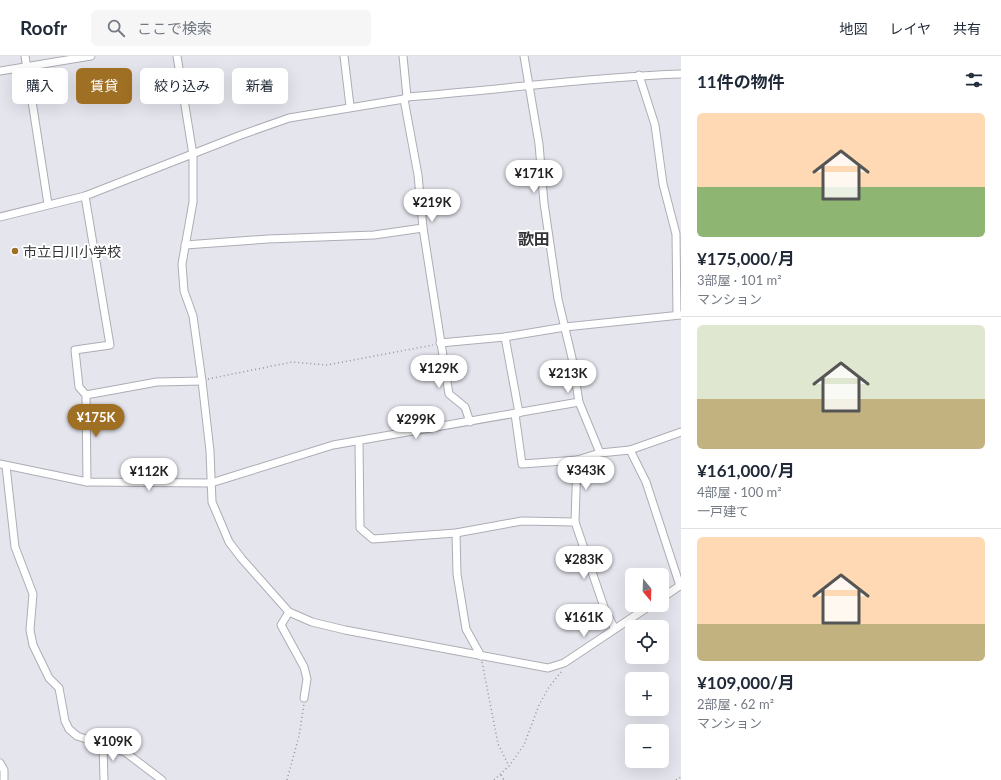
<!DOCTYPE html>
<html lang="ja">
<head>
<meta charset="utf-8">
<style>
	body { margin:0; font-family:Lato,"Noto Sans JP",sans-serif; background:#f6f6f7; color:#1f2937; height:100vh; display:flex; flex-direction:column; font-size:15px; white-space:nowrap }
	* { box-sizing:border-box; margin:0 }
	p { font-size:13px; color:#747a83 }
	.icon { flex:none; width:22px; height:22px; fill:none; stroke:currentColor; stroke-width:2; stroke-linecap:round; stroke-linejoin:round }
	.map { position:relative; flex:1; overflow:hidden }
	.panel { display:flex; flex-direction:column; background:#fff; width:320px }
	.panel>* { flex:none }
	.top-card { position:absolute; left:12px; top:12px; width:380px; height:36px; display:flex; gap:8px }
	.needle { width:26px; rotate:161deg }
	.controls { position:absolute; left:625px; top:512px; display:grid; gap:8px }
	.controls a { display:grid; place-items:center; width:44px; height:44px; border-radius:6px; background:#fff; box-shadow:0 4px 16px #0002; font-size:20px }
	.price { position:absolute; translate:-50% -34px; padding:0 9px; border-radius:14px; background:#fff; color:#222; font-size:13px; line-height:26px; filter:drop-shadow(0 1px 2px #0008) }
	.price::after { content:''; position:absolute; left:50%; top:24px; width:12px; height:9px; margin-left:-6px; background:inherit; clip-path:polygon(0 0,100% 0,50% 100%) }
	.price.selected { background:#9f6f23; color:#fff }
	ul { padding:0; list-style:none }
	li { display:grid; align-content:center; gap:8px; height:212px; padding:0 16px }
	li+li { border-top:1px solid #e0e1e3 }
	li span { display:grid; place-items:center; height:124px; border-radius:6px; color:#555 }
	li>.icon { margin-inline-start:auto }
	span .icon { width:72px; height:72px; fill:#fffc; stroke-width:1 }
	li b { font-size:17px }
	h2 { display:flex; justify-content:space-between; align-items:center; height:48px; padding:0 16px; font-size:17px }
	.pill { padding:0 14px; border-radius:6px; background:#fff; box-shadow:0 4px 16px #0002; font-size:14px; line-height:36px }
	.pill.selected { background:#9f6f23; color:#fff }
	header { display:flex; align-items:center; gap:24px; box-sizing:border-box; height:56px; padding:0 20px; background:#fff; border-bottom:1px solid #e0e1e3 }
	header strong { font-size:19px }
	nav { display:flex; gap:22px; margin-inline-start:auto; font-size:14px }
	.search { width:280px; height:36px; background:#f6f6f7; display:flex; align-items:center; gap:10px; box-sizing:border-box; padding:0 14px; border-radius:6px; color:#747a83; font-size:15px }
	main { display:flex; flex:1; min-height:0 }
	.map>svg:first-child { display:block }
</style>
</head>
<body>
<header>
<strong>Roofr</strong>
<div class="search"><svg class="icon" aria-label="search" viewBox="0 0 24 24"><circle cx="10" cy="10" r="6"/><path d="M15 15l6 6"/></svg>ここで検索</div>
<nav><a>地図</a><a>レイヤ</a><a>共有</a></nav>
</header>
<main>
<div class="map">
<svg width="681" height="724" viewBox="0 0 681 724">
	<rect width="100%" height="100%" fill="#e5e5ee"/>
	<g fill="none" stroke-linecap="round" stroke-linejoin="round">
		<g stroke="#acadb5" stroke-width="9">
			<g id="minor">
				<polyline points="25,0 48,148"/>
				<polyline points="177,0 193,99 193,146 182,208 184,235 193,260 202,325 210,395 212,446 229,486 242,503 289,556 312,566 345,574 548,612 564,607 651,549"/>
				<polyline points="344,0 350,50"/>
				<polyline points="403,0 407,41 404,43 418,119 423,172 449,338 465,351 470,366"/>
				<polyline points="524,0 539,88 544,147 558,243 572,302 579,346 600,397"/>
				<polyline points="0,15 91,0"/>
				<polyline points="639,19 655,69 663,128 676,178 677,259"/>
				<path d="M407,41c92,-7 183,-20 274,-23"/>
				<polyline points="85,140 110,289 75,294 79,331 86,339 87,426"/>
				<polyline points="0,161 85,140 241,79 289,62 404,43"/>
				<polyline points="185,189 268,183 374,179 423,172"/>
				<polyline points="505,281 519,357"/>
				<polyline points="440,287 505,281 565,271 681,259"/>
				<polyline points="86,339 157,326 202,325"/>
				<polyline points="515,358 522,408 577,404 600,397 630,394 646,426 680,530"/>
				<polyline points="359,385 360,472 373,483 456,477 522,465 575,466"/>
				<polyline points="630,394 681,376"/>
				<polyline points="577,404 575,466 605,554 615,573"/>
				<polyline points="0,408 87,426 211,427 333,389 579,346"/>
				<polyline points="6,410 15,491 33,538 30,574 33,589 49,622 59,632 65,665 69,673 77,680 125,696 162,724"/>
				<polyline points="456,477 457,518 466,573 481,600"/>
				<polyline points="662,542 681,529"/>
				<polyline points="289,556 281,569 304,611 307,623 304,642"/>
				<polyline points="103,689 104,724"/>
				<polyline points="0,707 4,714 4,724"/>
			</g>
		</g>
		<g stroke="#94949b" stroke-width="1.5" stroke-dasharray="1 3" stroke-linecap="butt">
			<polyline points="208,323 292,306 327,309 433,289"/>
			<polyline points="482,606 498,688 509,710"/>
			<polyline points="501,719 504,724"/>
			<polyline points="287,724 299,680 304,648"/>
			<polyline points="494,724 509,710 524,689 539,649 549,631 562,615"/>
			<polyline points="676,724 681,721"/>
		</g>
		<use href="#minor" stroke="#fff" stroke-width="7"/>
	</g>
	<circle fill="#9f6f23" stroke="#fff" stroke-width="1.5" cx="15" cy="195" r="4"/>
	<g text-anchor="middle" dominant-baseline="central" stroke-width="4" stroke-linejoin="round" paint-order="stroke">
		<g font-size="14" fill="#343437" stroke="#fff" text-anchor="start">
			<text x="23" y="195">市立日川小学校</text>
		</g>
		<g font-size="16" font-weight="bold" fill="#343437" stroke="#fff">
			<text x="534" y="182">歌田</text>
		</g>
	</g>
</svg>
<div class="controls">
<a><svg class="needle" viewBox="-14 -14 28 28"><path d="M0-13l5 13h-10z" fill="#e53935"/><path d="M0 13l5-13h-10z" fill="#747a83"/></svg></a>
<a><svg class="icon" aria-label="locate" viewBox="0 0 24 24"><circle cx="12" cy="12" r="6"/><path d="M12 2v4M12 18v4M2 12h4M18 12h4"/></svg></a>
<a>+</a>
<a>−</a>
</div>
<b class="price" style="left:534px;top:138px">¥171K</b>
<b class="price" style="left:432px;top:167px">¥219K</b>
<b class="price" style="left:439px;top:333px">¥129K</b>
<b class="price" style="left:568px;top:338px">¥213K</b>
<b class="price selected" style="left:96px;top:382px">¥175K</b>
<b class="price" style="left:416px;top:384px">¥299K</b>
<b class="price" style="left:586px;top:435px">¥343K</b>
<b class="price" style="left:149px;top:436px">¥112K</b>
<b class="price" style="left:584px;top:524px">¥283K</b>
<b class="price" style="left:584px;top:582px">¥161K</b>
<b class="price" style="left:113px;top:706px">¥109K</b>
<div class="top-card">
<a class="pill">購入</a>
<a class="pill selected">賃貸</a>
<a class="pill">絞り込み</a>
<a class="pill">新着</a>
</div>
</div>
<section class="panel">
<h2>11件の物件<svg class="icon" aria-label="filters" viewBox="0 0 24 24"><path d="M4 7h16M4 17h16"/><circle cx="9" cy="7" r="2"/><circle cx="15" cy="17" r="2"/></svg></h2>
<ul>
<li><span style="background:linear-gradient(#ffd9b3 60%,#8fb573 0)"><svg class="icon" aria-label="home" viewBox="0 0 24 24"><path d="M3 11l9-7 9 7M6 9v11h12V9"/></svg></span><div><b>¥175,000/月</b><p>3部屋 · 101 m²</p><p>マンション</p></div></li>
<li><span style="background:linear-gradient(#dfe7d0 60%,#c2b280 0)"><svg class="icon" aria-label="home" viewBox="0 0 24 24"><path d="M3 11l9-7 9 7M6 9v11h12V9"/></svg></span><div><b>¥161,000/月</b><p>4部屋 · 100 m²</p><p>一戸建て</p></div></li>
<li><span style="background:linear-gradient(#ffd9b3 70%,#c2b280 0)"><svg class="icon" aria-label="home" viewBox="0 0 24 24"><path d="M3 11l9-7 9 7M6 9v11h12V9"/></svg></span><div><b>¥109,000/月</b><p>2部屋 · 62 m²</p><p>マンション</p></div></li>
</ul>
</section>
</main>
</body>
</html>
